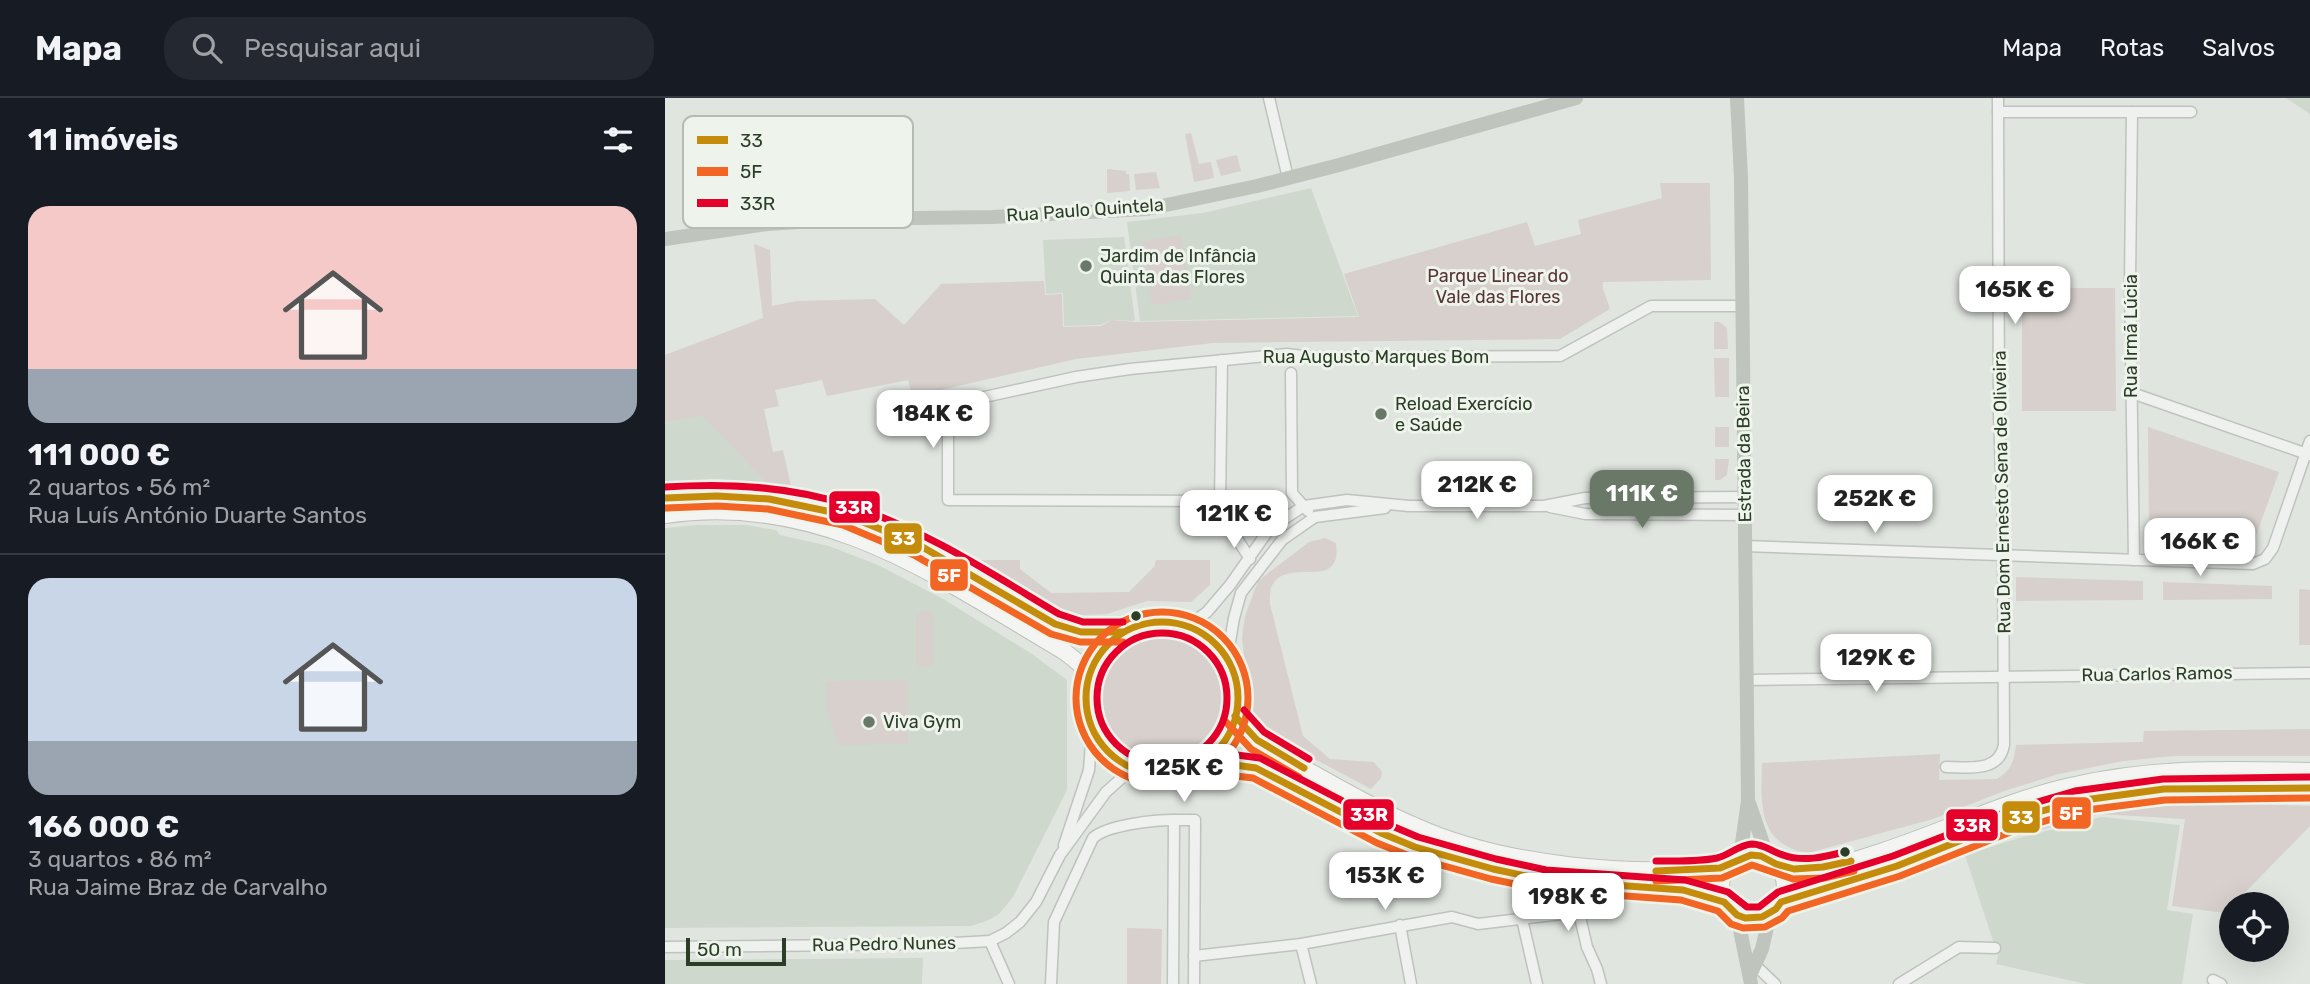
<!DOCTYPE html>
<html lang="pt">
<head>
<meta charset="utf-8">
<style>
	body { margin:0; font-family:Rubik,sans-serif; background:#242831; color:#f1f3f6; height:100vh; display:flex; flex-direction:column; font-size:26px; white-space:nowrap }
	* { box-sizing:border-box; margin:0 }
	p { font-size:23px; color:#9ea1a6 }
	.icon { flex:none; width:38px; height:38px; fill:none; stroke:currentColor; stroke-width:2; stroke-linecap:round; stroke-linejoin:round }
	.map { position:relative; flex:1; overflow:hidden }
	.panel { display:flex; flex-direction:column; background:#171b24; width:665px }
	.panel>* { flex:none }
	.buttons { position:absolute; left:1554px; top:794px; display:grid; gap:14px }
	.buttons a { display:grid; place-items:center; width:70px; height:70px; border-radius:50%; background:#171b24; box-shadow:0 7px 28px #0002; font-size:35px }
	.scale { position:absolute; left:21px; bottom:18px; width:100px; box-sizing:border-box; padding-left:7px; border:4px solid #2b3d27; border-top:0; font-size:19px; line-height:24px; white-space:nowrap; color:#2b3d27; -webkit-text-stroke:5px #eef4ec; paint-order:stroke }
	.price { position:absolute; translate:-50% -60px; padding:0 16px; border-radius:14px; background:#fff; color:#222; font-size:23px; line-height:46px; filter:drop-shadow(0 2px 4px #0008) }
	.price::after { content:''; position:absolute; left:50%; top:42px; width:21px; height:16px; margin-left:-10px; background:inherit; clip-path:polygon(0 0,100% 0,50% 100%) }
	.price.active { background:#6a7867; color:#fff }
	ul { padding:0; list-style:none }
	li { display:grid; align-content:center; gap:14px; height:371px; padding:0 28px }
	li+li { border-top:2px solid #363941 }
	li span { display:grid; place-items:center; height:217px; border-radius:21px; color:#555 }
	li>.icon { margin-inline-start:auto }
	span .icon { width:126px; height:126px; fill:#fffc; stroke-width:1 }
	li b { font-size:30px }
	h2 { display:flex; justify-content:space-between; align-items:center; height:84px; padding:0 28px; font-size:30px }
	header { display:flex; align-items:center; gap:42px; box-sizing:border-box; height:98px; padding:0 35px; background:#171b24; border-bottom:2px solid #363941 }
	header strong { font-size:33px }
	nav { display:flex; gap:38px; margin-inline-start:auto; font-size:24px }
	.search { width:490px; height:63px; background:#242831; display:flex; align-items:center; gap:18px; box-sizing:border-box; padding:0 24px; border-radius:28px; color:#9ea1a6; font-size:26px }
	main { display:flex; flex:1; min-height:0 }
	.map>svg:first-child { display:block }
</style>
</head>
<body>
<header>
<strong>Mapa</strong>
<div class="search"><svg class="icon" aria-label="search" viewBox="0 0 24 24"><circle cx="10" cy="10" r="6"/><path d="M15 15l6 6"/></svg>Pesquisar aqui</div>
<nav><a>Mapa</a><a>Rotas</a><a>Salvos</a></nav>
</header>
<main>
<section class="panel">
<h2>11 imóveis<svg class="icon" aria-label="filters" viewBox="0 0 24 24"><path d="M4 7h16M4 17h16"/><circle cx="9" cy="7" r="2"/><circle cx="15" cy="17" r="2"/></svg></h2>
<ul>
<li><span style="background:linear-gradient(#f6c9c9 75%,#9aa5b1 0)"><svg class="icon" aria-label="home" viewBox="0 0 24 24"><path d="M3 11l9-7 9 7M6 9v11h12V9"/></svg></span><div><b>111 000 €</b><p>2 quartos · 56 m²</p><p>Rua Luís António Duarte Santos</p></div></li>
<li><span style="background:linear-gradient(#c9d6e8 75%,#9aa5b1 0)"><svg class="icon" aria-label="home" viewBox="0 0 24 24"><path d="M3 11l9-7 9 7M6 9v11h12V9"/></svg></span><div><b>166 000 €</b><p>3 quartos · 86 m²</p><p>Rua Jaime Braz de Carvalho</p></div></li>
</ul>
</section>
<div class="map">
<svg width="1645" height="886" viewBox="0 0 1645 886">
	<rect width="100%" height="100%" fill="#e0e5df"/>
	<g fill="#cfd8cd">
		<polygon points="1621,0 1645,0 1645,16"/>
		<polygon points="646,90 693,218 475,223 462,124 538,115"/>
		<polygon points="459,139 470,223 447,222 435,227 399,228 398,195 381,196 378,142"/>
		<polygon points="38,317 101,385 52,381 0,384 0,324"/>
		<polygon points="33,427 81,427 111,432 115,437 164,448 213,467 278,501 367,556 402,582 402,692 348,799 334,816 324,822 306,828 0,830 0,430"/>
		<polygon points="1436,719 1515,727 1502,812 1528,816 1517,886 1421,886 1331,866 1333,858 1300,757 1354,740"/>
		<polygon points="258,860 257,886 0,886 0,862"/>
	</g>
	<g fill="#d7d0cd">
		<polygon points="526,35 534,66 546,64 549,80 529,84 520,36"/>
		<polygon points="572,57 576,73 556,78 551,62"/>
		<polygon points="442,71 461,73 461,76 464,76 465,93 442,95"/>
		<polygon points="491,74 495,90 471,92 469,76"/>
		<polygon points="995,85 1045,85 1046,182 938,184 938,191 945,211 895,241 548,245 411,261 267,294 267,305 250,308 243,282 162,298 157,282 110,292 114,308 99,311 108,354 118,352 126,388 101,385 38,318 0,324 0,257 98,220 89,146 105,152 107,208 132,203 210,201 239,227 276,186 379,183 380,197 397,196 398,229 436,228 447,222 470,224 694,219 679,176 862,124 870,148 916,136 913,122 997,100"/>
		<polygon points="516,137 526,201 487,207 477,143"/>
		<polygon points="1357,190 1450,190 1451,313 1357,313"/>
		<polygon points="1049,224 1054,224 1062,230 1063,251 1049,251"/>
		<polygon points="1049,260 1064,260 1064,299 1050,299"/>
		<rect x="1050" y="329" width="14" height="20"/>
		<polygon points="1483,329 1614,374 1589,443 1484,439"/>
		<polygon points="1050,361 1064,361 1062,377 1055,382 1050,382"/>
		<path d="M660,440l11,5c7,52 -51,10 -65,45 -1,4 -1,12 -1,16l33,132 27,23 44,3 8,10 -1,6 -10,11 -109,-58 -9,-12 -2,-40 -7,-23 -2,-19 3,-21 13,-35 51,-39z"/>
		<polygon points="307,462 355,462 355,471 386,495 464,494 489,469 491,462 545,462 545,487 526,504 482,503 442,516 417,517 389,510"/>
		<polygon points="1351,479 1478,483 1478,502 1351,503"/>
		<polygon points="1498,484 1607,488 1607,501 1498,502"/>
		<polygon points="1634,491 1645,492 1645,547 1634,547"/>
		<path d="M256,513h9l3,5 1,47c-3,5 -13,5 -18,1v-48z"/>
		<circle cx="496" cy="599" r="60"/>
		<polygon points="242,582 243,646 173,647 161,608 161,583"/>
		<path d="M1645,631v27h-137l-50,5 -64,13 -52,16 -74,29 -125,34c-51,-9 -47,-49 -46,-90l178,-9 -1,26 58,-1c15,-9 17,-19 19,-34l127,-3 1,-11z"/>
		<polygon points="1530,704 1645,708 1645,728 1560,815 1507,808 1520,721 1435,716 1333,743 1364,729 1442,710"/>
		<polygon points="462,830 497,831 496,886 462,886"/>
	</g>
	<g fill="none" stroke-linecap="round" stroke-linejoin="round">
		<g stroke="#bec3be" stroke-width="13">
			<g id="street">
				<polyline points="604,0 623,80"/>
				<polyline points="1333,14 1526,14"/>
				<polyline points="1467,14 1465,183 1469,462"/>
				<polyline points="557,262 555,403 562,425 585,461"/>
				<polyline points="626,275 627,395 643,413"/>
				<polyline points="1467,295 1645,357"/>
				<polyline points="555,403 283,402 283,307 411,279 465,271 622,256 646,259 895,258 986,208 1077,208"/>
				<polyline points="885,409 920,416 1080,417"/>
				<polyline points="1080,448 1588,466 1600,461 1608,450 1645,343"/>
				<polyline points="523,528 542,514 565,487 605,430 639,408 682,402 744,408 879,408 920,400 1080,399"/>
				<polyline points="562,561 569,520 576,495 617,442 650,419 720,410"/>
				<polyline points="1082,582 1645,575"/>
				<path d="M1281,669c22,0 53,6 58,-22l-1,-215 -4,-115 -1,-317"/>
				<polyline points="399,747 424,672 427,631"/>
				<polyline points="907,785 922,849 932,871 936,886"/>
				<polyline points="857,821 872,886"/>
				<polyline points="735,827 746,886"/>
				<polyline points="325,843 344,886"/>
				<polyline points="636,846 646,886"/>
				<polyline points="0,849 272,846 325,843 341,835 355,824 371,804 395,757 441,694 468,670"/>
				<polyline points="529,858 636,846 787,819 813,826 914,814"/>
				<polyline points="1090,867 1110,886"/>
				<polyline points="1548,882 1556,886"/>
				<path d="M386,886l3,-62 39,-84c14,-13 61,-18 81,-18"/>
				<polyline points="508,886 509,722 530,722 529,886"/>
				<polyline points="1234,886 1294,849 1330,850"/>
			</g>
		</g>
		<g stroke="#bdc2bb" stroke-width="18">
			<g id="primary">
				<path d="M0,400c70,-6 140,0 206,26 65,25 124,65 184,100l26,8h42"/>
				<path d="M0,417c157,-23 273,62 400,137l15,12 8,14"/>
				<circle cx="497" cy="600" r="76"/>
				<path d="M570,618c18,29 52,43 81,59 32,18 65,37 99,51 89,40 217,51 313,40"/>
				<polyline points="531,667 563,666 591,670 716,735 750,749 803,765 880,782 1018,792 1059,804"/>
				<circle cx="1088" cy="789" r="32"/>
				<path d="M1111,766c10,2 21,5 32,5 23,0 50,-10 72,-17 62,-20 123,-50 186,-65 84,-20 159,-18 244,-16"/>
				<path d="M1116,804c43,-15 89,-25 132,-42 54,-21 107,-47 164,-59 77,-17 155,-14 233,-13"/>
			</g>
		</g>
		<use href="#street" stroke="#eef1ee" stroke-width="10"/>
		<g stroke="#bfc4bd" stroke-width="14">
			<polyline points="1072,0 1076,80 1083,703 1075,759"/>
			<polyline points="0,141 102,126 178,121 327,119 482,111 592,88 674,67 911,0"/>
			<polyline points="1084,705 1103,760"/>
			<polyline points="1072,817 1086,886"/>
			<polyline points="1085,877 1097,851 1105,816"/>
		</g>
		<use href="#primary" stroke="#f4f5f3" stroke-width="16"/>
		<g stroke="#eef4ec" stroke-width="12">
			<g id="bus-1">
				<polyline points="0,400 52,398 104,401 181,417 254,447 390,526 416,534 458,534"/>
				<circle cx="497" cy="600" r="76"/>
				<polyline points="570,618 592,642 639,670"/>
				<polyline points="531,667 563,666 591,670 716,735 750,749 828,771 880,782 1018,792 1059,804 1072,817 1080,820 1097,819 1111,811 1116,804 1232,768 1349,721 1412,703 1499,691 1645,690"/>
				<polyline points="991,773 1055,770 1086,757 1096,758 1111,766 1129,771 1158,769 1186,763"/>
			</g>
		</g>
		<g stroke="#eef4ec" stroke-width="12">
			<g id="bus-2">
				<polyline points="1,410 52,408 103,411 178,427 249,457 386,536 415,544 458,544"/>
				<circle cx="497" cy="600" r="86"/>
				<polyline points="561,624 586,651 634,679"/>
				<polyline points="531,677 562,677 588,680 712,745 747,759 826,781 879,792 1016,802 1053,813 1066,826 1078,830 1100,829 1117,820 1123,813 1235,778 1353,731 1414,713 1500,702 1645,700"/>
				<polyline points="991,783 1057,780 1087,767 1128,781 1159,780 1189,773"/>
			</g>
		</g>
		<g stroke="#eef4ec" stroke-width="12">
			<g id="bus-3">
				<path d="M0,389c63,-4 125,-1 186,19 75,24 141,68 208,108l24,8h40"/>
				<circle cx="497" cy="600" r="65"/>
				<polyline points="579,612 599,634 644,661"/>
				<polyline points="531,657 564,656 595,660 720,725 753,739 831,761 881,772 1020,782 1063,794 1082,809 1094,809 1113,794 1228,758 1346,712 1410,693 1498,681 1645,679"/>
				<path d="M991,763c20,0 41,1 61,-3 13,-3 21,-13 35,-14 12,0 20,8 31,11 21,8 45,1 65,-4"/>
			</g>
		</g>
		<use href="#bus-1" stroke="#c48c0a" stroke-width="7"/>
		<use href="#bus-2" stroke="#f26522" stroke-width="7"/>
		<use href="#bus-3" stroke="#e4002b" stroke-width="7"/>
	</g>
	<g fill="#6a7867" stroke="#eef4ec" stroke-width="2.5">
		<circle cx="421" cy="168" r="7"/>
		<circle cx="716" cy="316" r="7"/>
		<circle cx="204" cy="624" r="7"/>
	</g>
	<g fill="#2b3d27" stroke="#eef4ec" stroke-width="2.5">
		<circle cx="471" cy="518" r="6"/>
		<circle cx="1180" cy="754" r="6"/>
	</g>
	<g text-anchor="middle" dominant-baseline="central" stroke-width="6" stroke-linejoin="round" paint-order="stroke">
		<g font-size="18" fill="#2b3d27" stroke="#eef4ec">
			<text transform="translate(420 112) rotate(-4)">Rua Paulo Quintela</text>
			<text transform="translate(1466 238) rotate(-90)">Rua Irmã Lúcia</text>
			<text x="711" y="259">Rua Augusto Marques Bom</text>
			<text transform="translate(1079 356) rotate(-91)">Estrada da Beira</text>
			<text transform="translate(1337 394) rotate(-91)">Rua Dom Ernesto Sena de Oliveira</text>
			<text transform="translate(1492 576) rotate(-1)">Rua Carlos Ramos</text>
			<text transform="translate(219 846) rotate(-1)">Rua Pedro Nunes</text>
		</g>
		<g font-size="18" fill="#2b3d27" stroke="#eef4ec" text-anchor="start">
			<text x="435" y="158">Jardim de Infância<tspan x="435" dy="21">Quinta das Flores</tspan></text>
			<text x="730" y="306">Reload Exercício<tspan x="730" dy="21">e Saúde</tspan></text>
			<text x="218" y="624">Viva Gym</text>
		</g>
		<g font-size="18" fill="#583434" stroke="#eef4ec">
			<text x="833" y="178">Parque Linear do<tspan x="833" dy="21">Vale das Flores</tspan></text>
		</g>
	</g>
	<rect x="18" y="18" width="230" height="112" rx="10" fill="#eef4ec" stroke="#b4bdb1" stroke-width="2"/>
	<rect x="32" y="38" width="31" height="8" fill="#c48c0a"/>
	<rect x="32" y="69" width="31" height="9" fill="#f26522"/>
	<rect x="32" y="101" width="31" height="8" fill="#e4002b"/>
	<g font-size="19" fill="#2b3d27">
		<text x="75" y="49">33</text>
		<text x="75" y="80">5F</text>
		<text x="75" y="112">33R</text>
	</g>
	<g stroke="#eef4ec" stroke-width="2.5">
		<rect x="163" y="392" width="53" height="34" rx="7" fill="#e4002b"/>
		<rect x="218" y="424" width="40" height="33" rx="7" fill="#c48c0a"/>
		<rect x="264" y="460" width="40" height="34" rx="7" fill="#f26522"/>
		<rect x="1386" y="698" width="41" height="34" rx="7" fill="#f26522"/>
		<rect x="677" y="700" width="53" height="33" rx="7" fill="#e4002b"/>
		<rect x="1336" y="702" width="40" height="34" rx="7" fill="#c48c0a"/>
		<rect x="1280" y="710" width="54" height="34" rx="7" fill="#e4002b"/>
	</g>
	<g font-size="19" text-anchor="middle" font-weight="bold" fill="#fff">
		<text x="189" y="416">33R</text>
		<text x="238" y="447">33</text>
		<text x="284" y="484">5F</text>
		<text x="1406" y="722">5F</text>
		<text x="704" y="723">33R</text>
		<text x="1356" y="726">33</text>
		<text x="1307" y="734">33R</text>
	</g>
</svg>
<div class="buttons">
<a><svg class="icon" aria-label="locate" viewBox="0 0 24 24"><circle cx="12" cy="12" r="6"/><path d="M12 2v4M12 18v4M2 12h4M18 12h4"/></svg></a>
</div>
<div class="scale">50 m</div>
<b class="price" style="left:1350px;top:228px">165K €</b>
<b class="price" style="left:268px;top:352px">184K €</b>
<b class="price" style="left:812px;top:423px">212K €</b>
<b class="price active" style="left:977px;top:432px">111K €</b>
<b class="price" style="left:1210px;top:437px">252K €</b>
<b class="price" style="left:569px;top:452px">121K €</b>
<b class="price" style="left:1535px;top:480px">166K €</b>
<b class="price" style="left:1211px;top:596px">129K €</b>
<b class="price" style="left:519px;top:706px">125K €</b>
<b class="price" style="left:720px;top:814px">153K €</b>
<b class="price" style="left:903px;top:835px">198K €</b>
</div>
</main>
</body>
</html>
